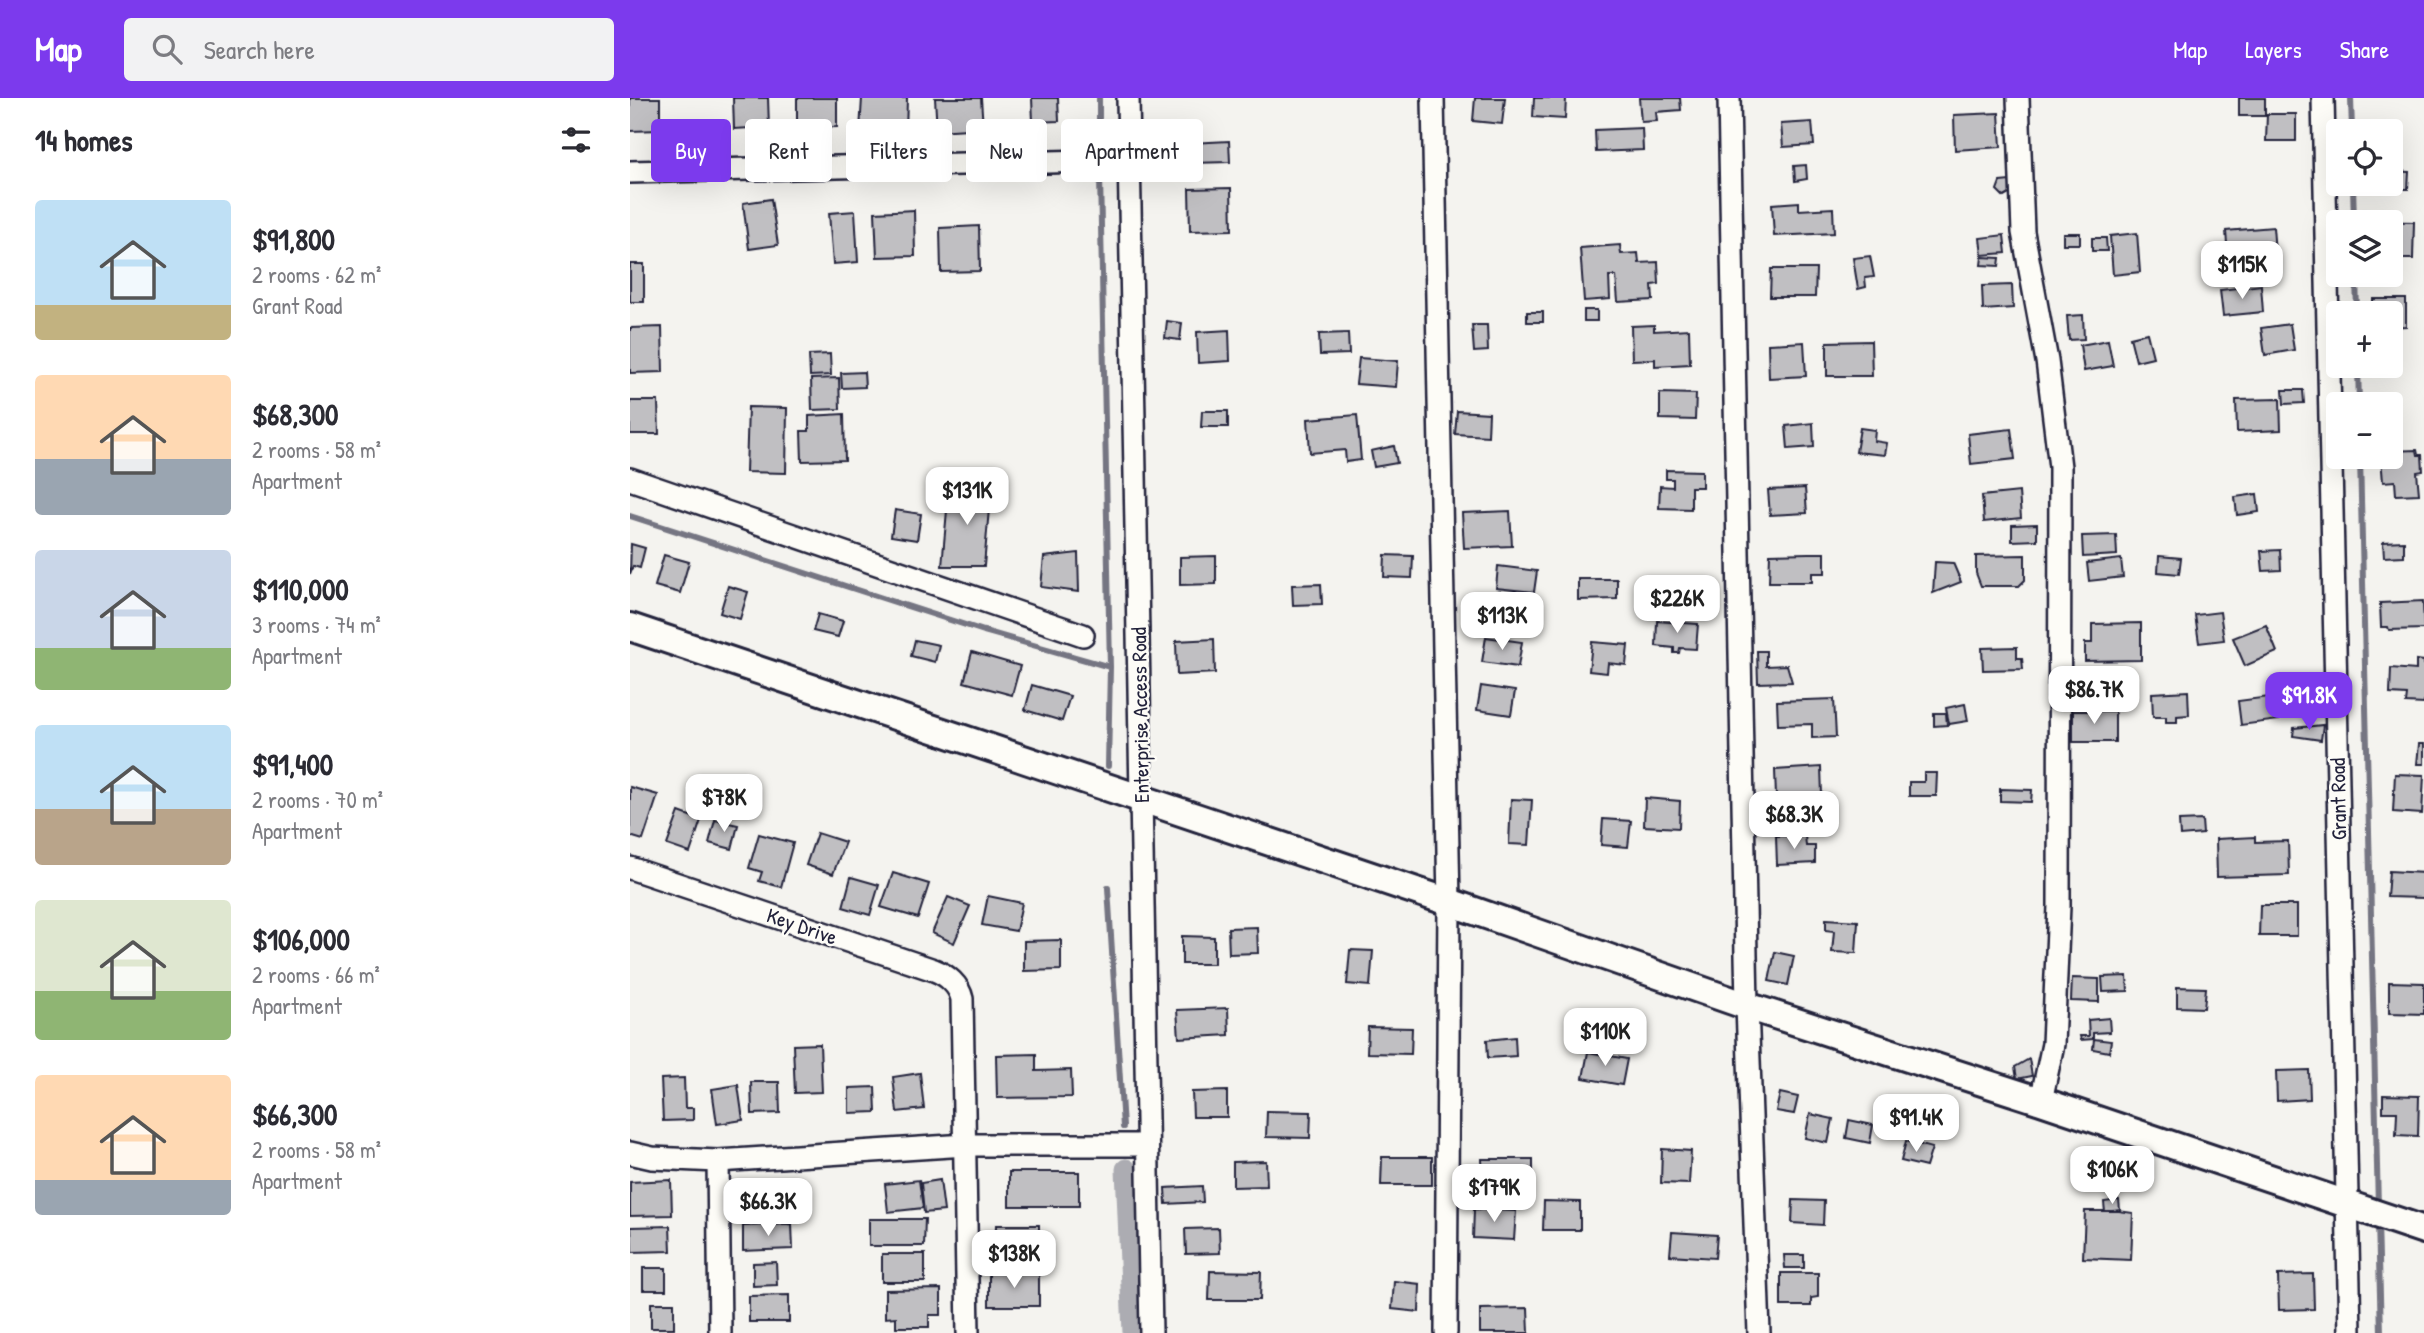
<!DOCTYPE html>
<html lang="en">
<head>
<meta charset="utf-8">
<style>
	body { margin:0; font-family:"Patrick Hand",sans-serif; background:#f2f2f3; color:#2b2b33; height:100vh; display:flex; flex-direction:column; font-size:26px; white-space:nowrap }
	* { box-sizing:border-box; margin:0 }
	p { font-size:23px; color:#7c7c81 }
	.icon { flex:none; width:38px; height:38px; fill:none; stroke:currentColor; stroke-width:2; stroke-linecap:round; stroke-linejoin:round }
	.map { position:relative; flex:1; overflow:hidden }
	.details { display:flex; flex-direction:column; background:#fff; width:630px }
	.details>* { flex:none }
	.banner { position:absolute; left:21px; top:21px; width:665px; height:63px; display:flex; gap:14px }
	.tools { position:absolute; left:1696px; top:21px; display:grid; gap:14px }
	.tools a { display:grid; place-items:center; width:77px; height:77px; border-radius:7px; background:#fff; box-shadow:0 7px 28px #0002; font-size:35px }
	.price { position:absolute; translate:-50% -60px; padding:0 16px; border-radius:14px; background:#fff; color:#222; font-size:23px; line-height:46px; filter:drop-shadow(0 2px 4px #0008) }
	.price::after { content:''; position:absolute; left:50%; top:42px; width:21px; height:16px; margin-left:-10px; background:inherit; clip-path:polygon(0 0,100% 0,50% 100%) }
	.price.on { background:#7c3aed; color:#fff }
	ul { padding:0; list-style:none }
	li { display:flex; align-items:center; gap:21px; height:175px; padding:0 35px }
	li span { display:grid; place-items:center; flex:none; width:196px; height:140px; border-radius:7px; color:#555 }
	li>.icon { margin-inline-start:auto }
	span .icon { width:84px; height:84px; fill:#fffc; stroke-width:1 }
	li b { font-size:30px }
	h2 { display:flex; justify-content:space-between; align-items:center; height:84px; padding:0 35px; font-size:30px }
	.chip { padding:0 24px; border-radius:7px; background:#fff; box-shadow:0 7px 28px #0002; font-size:24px; line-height:63px }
	.chip.on { background:#7c3aed; color:#fff }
	header { display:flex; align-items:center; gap:42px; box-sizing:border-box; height:98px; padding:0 35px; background:#7c3aed; color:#fff }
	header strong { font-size:33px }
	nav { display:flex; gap:38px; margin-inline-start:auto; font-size:24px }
	.search { width:490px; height:63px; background:#f2f2f3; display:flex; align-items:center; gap:18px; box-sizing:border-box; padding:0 24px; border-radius:7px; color:#7c7c81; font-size:26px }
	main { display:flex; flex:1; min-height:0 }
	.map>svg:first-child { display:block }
</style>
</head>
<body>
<header>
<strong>Map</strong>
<div class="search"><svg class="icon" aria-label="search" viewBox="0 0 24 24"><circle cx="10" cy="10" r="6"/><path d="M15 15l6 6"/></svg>Search here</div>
<nav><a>Map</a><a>Layers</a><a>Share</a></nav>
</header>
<main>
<section class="details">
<h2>14 homes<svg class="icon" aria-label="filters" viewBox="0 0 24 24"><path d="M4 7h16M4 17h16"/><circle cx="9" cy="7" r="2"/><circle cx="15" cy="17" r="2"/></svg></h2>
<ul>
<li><span style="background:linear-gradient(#bfe0f5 75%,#c2b280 0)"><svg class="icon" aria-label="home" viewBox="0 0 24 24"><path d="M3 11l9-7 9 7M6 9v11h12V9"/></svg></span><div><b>$91,800</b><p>2 rooms · 62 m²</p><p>Grant Road</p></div></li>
<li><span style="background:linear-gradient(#ffd9b3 60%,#9aa5b1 0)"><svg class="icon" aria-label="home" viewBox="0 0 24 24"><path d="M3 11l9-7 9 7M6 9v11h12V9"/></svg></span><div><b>$68,300</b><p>2 rooms · 58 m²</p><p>Apartment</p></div></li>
<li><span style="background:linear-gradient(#c9d6e8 70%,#8fb573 0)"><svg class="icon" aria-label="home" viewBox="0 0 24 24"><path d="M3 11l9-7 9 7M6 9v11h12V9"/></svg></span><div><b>$110,000</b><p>3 rooms · 74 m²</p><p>Apartment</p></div></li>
<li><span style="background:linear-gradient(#bfe0f5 60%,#b9a48a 0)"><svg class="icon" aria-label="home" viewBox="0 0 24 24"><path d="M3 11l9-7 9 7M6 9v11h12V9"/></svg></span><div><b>$91,400</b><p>2 rooms · 70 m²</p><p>Apartment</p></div></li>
<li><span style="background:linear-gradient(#dfe7d0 65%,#8fb573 0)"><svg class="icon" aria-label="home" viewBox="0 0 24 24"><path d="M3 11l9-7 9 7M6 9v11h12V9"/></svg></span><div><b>$106,000</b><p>2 rooms · 66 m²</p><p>Apartment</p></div></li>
<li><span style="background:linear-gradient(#ffd9b3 75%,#9aa5b1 0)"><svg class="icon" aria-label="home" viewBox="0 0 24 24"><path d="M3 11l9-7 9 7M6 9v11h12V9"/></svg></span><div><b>$66,300</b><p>2 rooms · 58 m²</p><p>Apartment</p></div></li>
</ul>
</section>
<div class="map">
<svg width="1794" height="1235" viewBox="0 0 1794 1235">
	<rect width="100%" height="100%" fill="#f4f3ef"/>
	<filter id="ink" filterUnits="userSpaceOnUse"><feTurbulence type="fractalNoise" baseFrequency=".0143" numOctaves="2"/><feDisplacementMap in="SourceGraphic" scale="14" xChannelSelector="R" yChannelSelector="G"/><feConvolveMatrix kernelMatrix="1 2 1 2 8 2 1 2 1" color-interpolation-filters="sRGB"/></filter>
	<g filter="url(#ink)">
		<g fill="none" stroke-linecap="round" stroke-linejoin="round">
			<g stroke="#757582" stroke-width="6">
				<polyline points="469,0 469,30"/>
				<polyline points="1721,0 1722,33"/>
				<polyline points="470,78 480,569 478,668"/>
				<polyline points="1723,86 1724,124"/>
				<polyline points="1726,177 1727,215"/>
				<polyline points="1728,268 1729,306"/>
				<polyline points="1730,359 1748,1109"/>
				<polyline points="0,418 354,533 480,569"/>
				<polyline points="478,790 493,1029"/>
				<polyline points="1748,1123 1751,1235"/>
			</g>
			<polyline stroke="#acacb2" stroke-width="21" points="496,1071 503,1235"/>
		</g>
		<g fill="#c0bfc2" stroke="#22223b" stroke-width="2">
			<polygon points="0,0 30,0 30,32 0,33"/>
			<polygon points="103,0 138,0 139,29 104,31"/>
			<polygon points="167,0 207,0 207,29 167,30"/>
			<polygon points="232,0 277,0 276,35 230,33"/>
			<polygon points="305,0 351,0 353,30 307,33"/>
			<polygon points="402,0 428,0 429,23 403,24"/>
			<polygon points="845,0 875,0 872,26 843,23"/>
			<polygon points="904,0 936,0 935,21 903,19"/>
			<polygon points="1009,0 1050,0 1051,12 1026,14 1027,23 1011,24"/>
			<rect x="1609" y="0" width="26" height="18"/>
			<polygon points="1369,15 1371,49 1325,52 1324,17"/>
			<polygon points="1637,16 1666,16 1666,43 1636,43"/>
			<polygon points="1182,24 1184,47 1153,49 1151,26"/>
			<polygon points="1012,30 1013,52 966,54 965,32"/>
			<polygon points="599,43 600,64 561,65 560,45"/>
			<polygon points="1176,67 1177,81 1165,83 1164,68"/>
			<polygon points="1760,73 1779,74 1778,91 1759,91"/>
			<polygon points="1380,83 1381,95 1374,99 1367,92 1370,84"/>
			<polygon points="601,90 602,132 560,133 559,91"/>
			<polygon points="141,101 148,147 119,151 113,105"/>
			<polygon points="1169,104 1169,112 1203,110 1204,135 1144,138 1142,106"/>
			<polygon points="284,112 285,158 247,159 245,114"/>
			<polygon points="225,113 228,164 203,166 199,115"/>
			<polygon points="1737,123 1784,124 1783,161 1760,161 1760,124"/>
			<polygon points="349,128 350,173 311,174 310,130"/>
			<polygon points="1643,129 1645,155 1598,159 1596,133"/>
			<rect x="1433" y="135" width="17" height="11"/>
			<polygon points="1507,135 1510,174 1483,177 1480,138"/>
			<polygon points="1374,137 1376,155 1352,157 1350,140"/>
			<polygon points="1462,140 1476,140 1477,153 1462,153"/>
			<polygon points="990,147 991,156 1008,155 1009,165 1028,164 1029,186 1022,187 1023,202 988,204 986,178 979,178 980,201 954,203 950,150"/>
			<polygon points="1240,158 1244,179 1235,180 1236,189 1228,191 1223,160"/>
			<polygon points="1352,159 1370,160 1369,168 1351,167"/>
			<rect x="0" y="166" width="14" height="38"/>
			<polygon points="1141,171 1186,171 1185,199 1140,199"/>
			<polygon points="1382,187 1383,210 1353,212 1352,188"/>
			<polygon points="1631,187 1633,214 1593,218 1590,192"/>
			<polygon points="1743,201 1776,201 1776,228 1760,229 1760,215 1743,215"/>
			<rect x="954" y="212" width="13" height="11"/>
			<rect x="897" y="214" width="16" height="10"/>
			<polygon points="1453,217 1454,241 1439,242 1437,218"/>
			<polygon points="537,223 552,225 550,242 535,240"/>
			<polygon points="1660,226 1664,252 1635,257 1631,230"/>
			<polygon points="842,227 857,227 858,253 844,254"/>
			<polygon points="1024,227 1024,233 1059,231 1060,266 1025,268 1025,261 1002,262 1001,228"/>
			<polygon points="32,229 33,274 0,275 0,230"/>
			<polygon points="599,232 600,263 568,265 567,234"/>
			<polygon points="718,235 719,256 690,257 689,236"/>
			<polygon points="1517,235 1523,259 1506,263 1500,239"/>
			<polygon points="1478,242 1483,268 1454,273 1450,247"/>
			<polygon points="1241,243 1242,278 1197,278 1197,244"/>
			<polygon points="1174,244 1176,278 1139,280 1138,246"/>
			<polygon points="200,256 201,277 180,278 179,257"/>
			<polygon points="729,260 768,263 766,289 726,286"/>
			<polygon points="234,274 235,289 212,290 211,275"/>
			<polygon points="209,280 210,311 182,312 181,281"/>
			<polygon points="1653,292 1673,292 1674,305 1654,306"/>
			<polygon points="1030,295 1066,296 1065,322 1030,321"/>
			<polygon points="1650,301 1651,332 1607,334 1606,302"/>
			<polygon points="0,303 28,303 29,336 0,336"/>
			<polygon points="118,309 157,310 156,375 116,374"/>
			<polygon points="572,313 598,313 598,329 571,329"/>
			<polygon points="827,313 859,315 858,338 825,336"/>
			<polygon points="214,316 215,362 172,363 171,333 179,333 179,318"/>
			<polygon points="727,317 731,362 716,364 715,352 680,355 678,321"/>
			<polygon points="1183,325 1184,349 1158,351 1156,328"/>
			<polygon points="1230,330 1245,332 1244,343 1257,345 1255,357 1226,354"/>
			<polygon points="1381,331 1385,361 1341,366 1338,336"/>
			<polygon points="764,348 767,365 744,369 741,353"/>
			<polygon points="1787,352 1788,357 1792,357 1793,373 1787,374 1789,396 1766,397 1765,383 1753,384 1751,359 1760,359 1760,353"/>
			<polygon points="1036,372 1072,373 1072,389 1061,389 1061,411 1029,410 1030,388 1043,389 1043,381 1036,381"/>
			<polygon points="361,388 354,468 312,468 319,390"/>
			<polygon points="1175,390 1177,415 1140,417 1138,392"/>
			<polygon points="1389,394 1391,420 1354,424 1352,398"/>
			<polygon points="1627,396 1629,414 1607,417 1605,399"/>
			<polygon points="265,412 291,416 287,442 261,438"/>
			<polygon points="880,413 882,448 834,450 832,415"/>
			<polygon points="1407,426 1407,442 1382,443 1382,427"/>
			<polygon points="1486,437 1487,457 1453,459 1452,438"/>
			<polygon points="1774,443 1774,458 1754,459 1753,444"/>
			<polygon points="1,446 15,450 10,470 3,468 0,476"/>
			<polygon points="1650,452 1651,472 1633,473 1631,453"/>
			<polygon points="448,455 449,494 411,489 414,459"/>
			<polygon points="1178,455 1195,455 1195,475 1182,475 1182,484 1139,484 1140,456"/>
			<polygon points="34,457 59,464 50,495 25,488"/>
			<polygon points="755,457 783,458 782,480 754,479"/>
			<polygon points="1395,457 1395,482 1389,488 1351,488 1346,475 1346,458"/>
			<polygon points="586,458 586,486 550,487 550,459"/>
			<polygon points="1529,458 1551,460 1549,476 1528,474"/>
			<polygon points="1491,461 1493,479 1459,483 1457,465"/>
			<polygon points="1305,464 1323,465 1331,484 1303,495"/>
			<polygon points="868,468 907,473 904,494 866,490"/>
			<polygon points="948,481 987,481 987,501 948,502"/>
			<polygon points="691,486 692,506 663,507 662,487"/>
			<polygon points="98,488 118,494 110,521 90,515"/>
			<polygon points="1793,503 1794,531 1759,532 1758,529 1751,529 1750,505"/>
			<polygon points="1590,514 1594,542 1569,545 1565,517"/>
			<polygon points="188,516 213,523 208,539 183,533"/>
			<polygon points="1027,523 1068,526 1066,551 1050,550 1049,555 1044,555 1044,550 1026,548"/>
			<polygon points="1511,525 1511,562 1455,563 1455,545 1462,545 1462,526"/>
			<polygon points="1636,527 1647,554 1615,568 1603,540"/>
			<polygon points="856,539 892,544 888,569 852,564"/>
			<polygon points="584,541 585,575 547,577 546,543"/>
			<polygon points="285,542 309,547 305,564 281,558"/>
			<polygon points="962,544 998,547 996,567 978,565 977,575 959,573"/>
			<polygon points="1387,549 1387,560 1392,560 1393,571 1353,572 1352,550"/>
			<polygon points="1127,553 1136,553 1136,568 1157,567 1162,584 1128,585"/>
			<polygon points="342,554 390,568 382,597 334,584"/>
			<polygon points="1786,562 1794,563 1794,606 1776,605 1777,597 1760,596 1761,570 1786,572"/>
			<polygon points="402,587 440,598 432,623 395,612"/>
			<polygon points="851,588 885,593 881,617 847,612"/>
			<polygon points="1558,593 1559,617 1547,618 1547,624 1536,624 1536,619 1523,619 1522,595"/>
			<polygon points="1646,598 1649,622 1611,627 1608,603"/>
			<polygon points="1204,601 1206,639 1182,640 1182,626 1148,627 1147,603"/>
			<polygon points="1335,606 1338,623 1319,626 1316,610"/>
			<rect x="1443" y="613" width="42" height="31"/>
			<polygon points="1304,615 1316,615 1317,627 1304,628"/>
			<polygon points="1693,627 1691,642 1663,638 1664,630"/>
			<polygon points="1789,646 1794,646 1794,666 1787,666"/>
			<polygon points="1191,669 1192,697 1146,699 1145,672"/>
			<polygon points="1294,675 1307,675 1306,698 1279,698 1279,684 1294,684"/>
			<polygon points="1765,676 1794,677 1792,716 1763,714"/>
			<polygon points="0,689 28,697 13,742 0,738"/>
			<polygon points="1370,691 1402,692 1401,704 1370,703"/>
			<polygon points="1015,700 1050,703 1049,730 1014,728"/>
			<polygon points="881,701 902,702 899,747 879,746"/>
			<polygon points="49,714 71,722 60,755 37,747"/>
			<polygon points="973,721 1001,723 998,749 971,747"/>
			<polygon points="85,722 108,727 102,751 79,745"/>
			<polygon points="1572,722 1573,736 1550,738 1549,723"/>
			<polygon points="187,735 215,744 203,776 176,767"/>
			<polygon points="129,736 163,745 151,789 129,783 132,774 119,770"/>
			<polygon points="1175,737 1176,748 1185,748 1185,765 1147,767 1146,738"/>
			<polygon points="1625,739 1625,744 1658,743 1659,777 1587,779 1586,741"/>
			<polygon points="1759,773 1794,775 1794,800 1757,799"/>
			<polygon points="263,775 299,786 288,820 251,809"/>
			<polygon points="221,779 249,787 240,817 213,809"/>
			<polygon points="358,798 392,805 386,833 352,827"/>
			<polygon points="318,799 340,808 324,845 302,835"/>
			<polygon points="1630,807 1667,807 1667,838 1629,838"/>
			<polygon points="1196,821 1228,823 1226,855 1202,854 1204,833 1196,832"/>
			<polygon points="627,829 628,855 599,856 598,830"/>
			<polygon points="552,838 584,839 584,866 552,866"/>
			<polygon points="431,842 431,872 394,873 394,843"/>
			<polygon points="720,852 743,853 740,888 717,886"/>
			<polygon points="1145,854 1164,858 1158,887 1139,883"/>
			<polygon points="1497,878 1498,893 1473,894 1472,879"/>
			<polygon points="1442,880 1469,881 1469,904 1441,903"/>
			<polygon points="1759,884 1794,885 1794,916 1759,915"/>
			<polygon points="1547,889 1576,890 1574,910 1547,909"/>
			<polygon points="598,910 599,937 549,940 547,912"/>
			<polygon points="1479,920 1480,934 1463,935 1463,941 1451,942 1450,938 1459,938 1458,922"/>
			<polygon points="738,929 782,930 781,956 737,955"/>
			<polygon points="885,939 886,958 858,960 857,942"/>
			<polygon points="1464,941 1481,943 1479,954 1463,951"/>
			<polygon points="190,946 192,994 165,995 163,947"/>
			<polygon points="958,954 997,961 992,987 953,980"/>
			<polygon points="406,956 406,973 441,972 442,999 367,1000 366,957"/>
			<polygon points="1399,961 1402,978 1387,981 1385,969"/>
			<polygon points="1679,972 1680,1001 1647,1003 1646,973"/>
			<polygon points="290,975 294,1011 267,1014 263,979"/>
			<polygon points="54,980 55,1010 63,1010 63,1022 33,1023 31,981"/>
			<polygon points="121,984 149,984 150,1015 122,1016"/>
			<polygon points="108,987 113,1022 87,1026 82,991"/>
			<polygon points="245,989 246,1014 219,1015 219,990"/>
			<polygon points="597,993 597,1019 563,1019 562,994"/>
			<polygon points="1150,995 1168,999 1164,1016 1146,1013"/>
			<polygon points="1753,997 1789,998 1788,1038 1766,1037 1767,1014 1753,1014"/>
			<polygon points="637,1013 681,1014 680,1040 636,1039"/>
			<polygon points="1180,1016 1203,1021 1198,1045 1175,1040"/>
			<polygon points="1219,1022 1243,1027 1240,1045 1216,1040"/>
			<polygon points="1276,1043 1302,1050 1296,1069 1271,1063"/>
			<polygon points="1032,1051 1061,1053 1059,1086 1031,1085"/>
			<polygon points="752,1059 802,1059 802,1087 751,1087"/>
			<polygon points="852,1061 903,1061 903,1089 853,1089"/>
			<polygon points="636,1063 637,1088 603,1089 603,1064"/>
			<rect x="379" y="1074" width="70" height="34"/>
			<polygon points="41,1082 42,1117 0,1118 0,1084"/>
			<polygon points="289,1082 293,1110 258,1114 255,1086"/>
			<polygon points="310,1082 314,1113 294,1115 291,1085"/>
			<polygon points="112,1085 152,1085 152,1111 113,1111"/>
			<polygon points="572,1088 573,1104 536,1106 535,1090"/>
			<polygon points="1163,1102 1194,1103 1193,1127 1162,1125"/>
			<polygon points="1489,1102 1490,1112 1475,1114 1474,1104"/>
			<polygon points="914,1103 950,1104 950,1132 913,1132"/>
			<polygon points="844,1111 886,1113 884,1142 843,1140"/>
			<polygon points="1455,1113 1489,1113 1503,1115 1501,1162 1453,1160"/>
			<polygon points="239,1121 295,1121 294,1148 239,1148"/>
			<polygon points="162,1126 163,1151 113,1153 113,1128"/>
			<polygon points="366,1127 409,1127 409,1159 365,1159"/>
			<polygon points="40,1128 41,1153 2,1154 1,1129"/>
			<polygon points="589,1130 590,1155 556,1156 555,1131"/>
			<polygon points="1042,1134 1087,1137 1085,1160 1040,1157"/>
			<rect x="252" y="1156" width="43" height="28"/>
			<polygon points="1154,1157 1174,1157 1174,1170 1155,1170"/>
			<polygon points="146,1164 147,1187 123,1188 123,1165"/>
			<rect x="13" y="1170" width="23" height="22"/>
			<polygon points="580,1173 631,1174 630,1202 579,1202"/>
			<rect x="359" y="1175" width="50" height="33"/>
			<polygon points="1151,1175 1188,1175 1188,1199 1181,1200 1181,1208 1151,1208"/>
			<polygon points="1683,1176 1684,1211 1649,1212 1648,1177"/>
			<polygon points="764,1183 790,1186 789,1214 762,1211"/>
			<polygon points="311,1191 311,1217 299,1217 299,1229 266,1229 266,1219 255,1220 255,1192"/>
			<polygon points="159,1197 159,1224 119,1224 119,1198"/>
			<rect x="21" y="1205" width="23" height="25"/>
			<polygon points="898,1210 899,1235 850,1235 850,1211"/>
		</g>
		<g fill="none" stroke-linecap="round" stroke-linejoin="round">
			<g stroke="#22223b" stroke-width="26">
				<g id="minor">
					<polyline points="498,0 521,1235"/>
					<polyline points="803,0 819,804 816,1235"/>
					<polyline points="1099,0 1117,908 1129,1235"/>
					<polyline points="1388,0 1393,134 1417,263 1430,369 1429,808 1423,946 1411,1003"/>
					<polyline points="1693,0 1720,1235"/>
					<polyline points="0,74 498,62"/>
					<polyline points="0,381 453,537"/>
					<path d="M0,770l304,102c13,5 25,15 28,29l6,334"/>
					<polyline points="0,1055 22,1060 88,1063 336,1047 517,1047"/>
					<polyline points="88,1063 90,1235"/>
				</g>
			</g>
			<g stroke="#22223b" stroke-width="32">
				<polyline id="major" points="0,529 819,804 1117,908 1411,1003 1794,1132"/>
			</g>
			<use href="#minor" stroke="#fdfcf7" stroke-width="21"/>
			<use href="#major" stroke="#fdfcf7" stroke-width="26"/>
		</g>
	</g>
	<g text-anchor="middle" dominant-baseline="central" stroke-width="5" stroke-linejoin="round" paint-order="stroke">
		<g font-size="21" fill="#22223b" stroke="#fdfcf7">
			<text transform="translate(510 617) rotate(-91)">Enterprise Access Road</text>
			<text transform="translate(1708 701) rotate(-91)">Grant Road</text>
			<text transform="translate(172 828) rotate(19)">Key Drive</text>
		</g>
	</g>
</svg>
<div class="tools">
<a><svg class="icon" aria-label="locate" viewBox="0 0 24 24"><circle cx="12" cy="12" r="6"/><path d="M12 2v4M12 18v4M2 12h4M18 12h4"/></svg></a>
<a><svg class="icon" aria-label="layers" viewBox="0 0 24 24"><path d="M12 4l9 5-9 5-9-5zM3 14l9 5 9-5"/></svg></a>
<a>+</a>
<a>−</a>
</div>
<b class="price" style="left:1612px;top:203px">$115K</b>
<b class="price" style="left:337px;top:429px">$131K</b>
<b class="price" style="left:1047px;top:537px">$226K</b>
<b class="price" style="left:872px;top:554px">$113K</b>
<b class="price" style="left:1464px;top:628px">$86.7K</b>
<b class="price on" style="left:1679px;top:634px">$91.8K</b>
<b class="price" style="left:94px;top:736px">$78K</b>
<b class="price" style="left:1164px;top:753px">$68.3K</b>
<b class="price" style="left:975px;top:970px">$110K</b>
<b class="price" style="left:1286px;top:1056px">$91.4K</b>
<b class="price" style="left:1482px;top:1108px">$106K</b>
<b class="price" style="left:864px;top:1126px">$179K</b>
<b class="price" style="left:138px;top:1140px">$66.3K</b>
<b class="price" style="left:384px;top:1192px">$138K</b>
<div class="banner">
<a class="chip on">Buy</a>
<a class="chip">Rent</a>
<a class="chip">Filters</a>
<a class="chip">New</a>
<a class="chip">Apartment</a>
</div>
</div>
</main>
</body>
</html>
